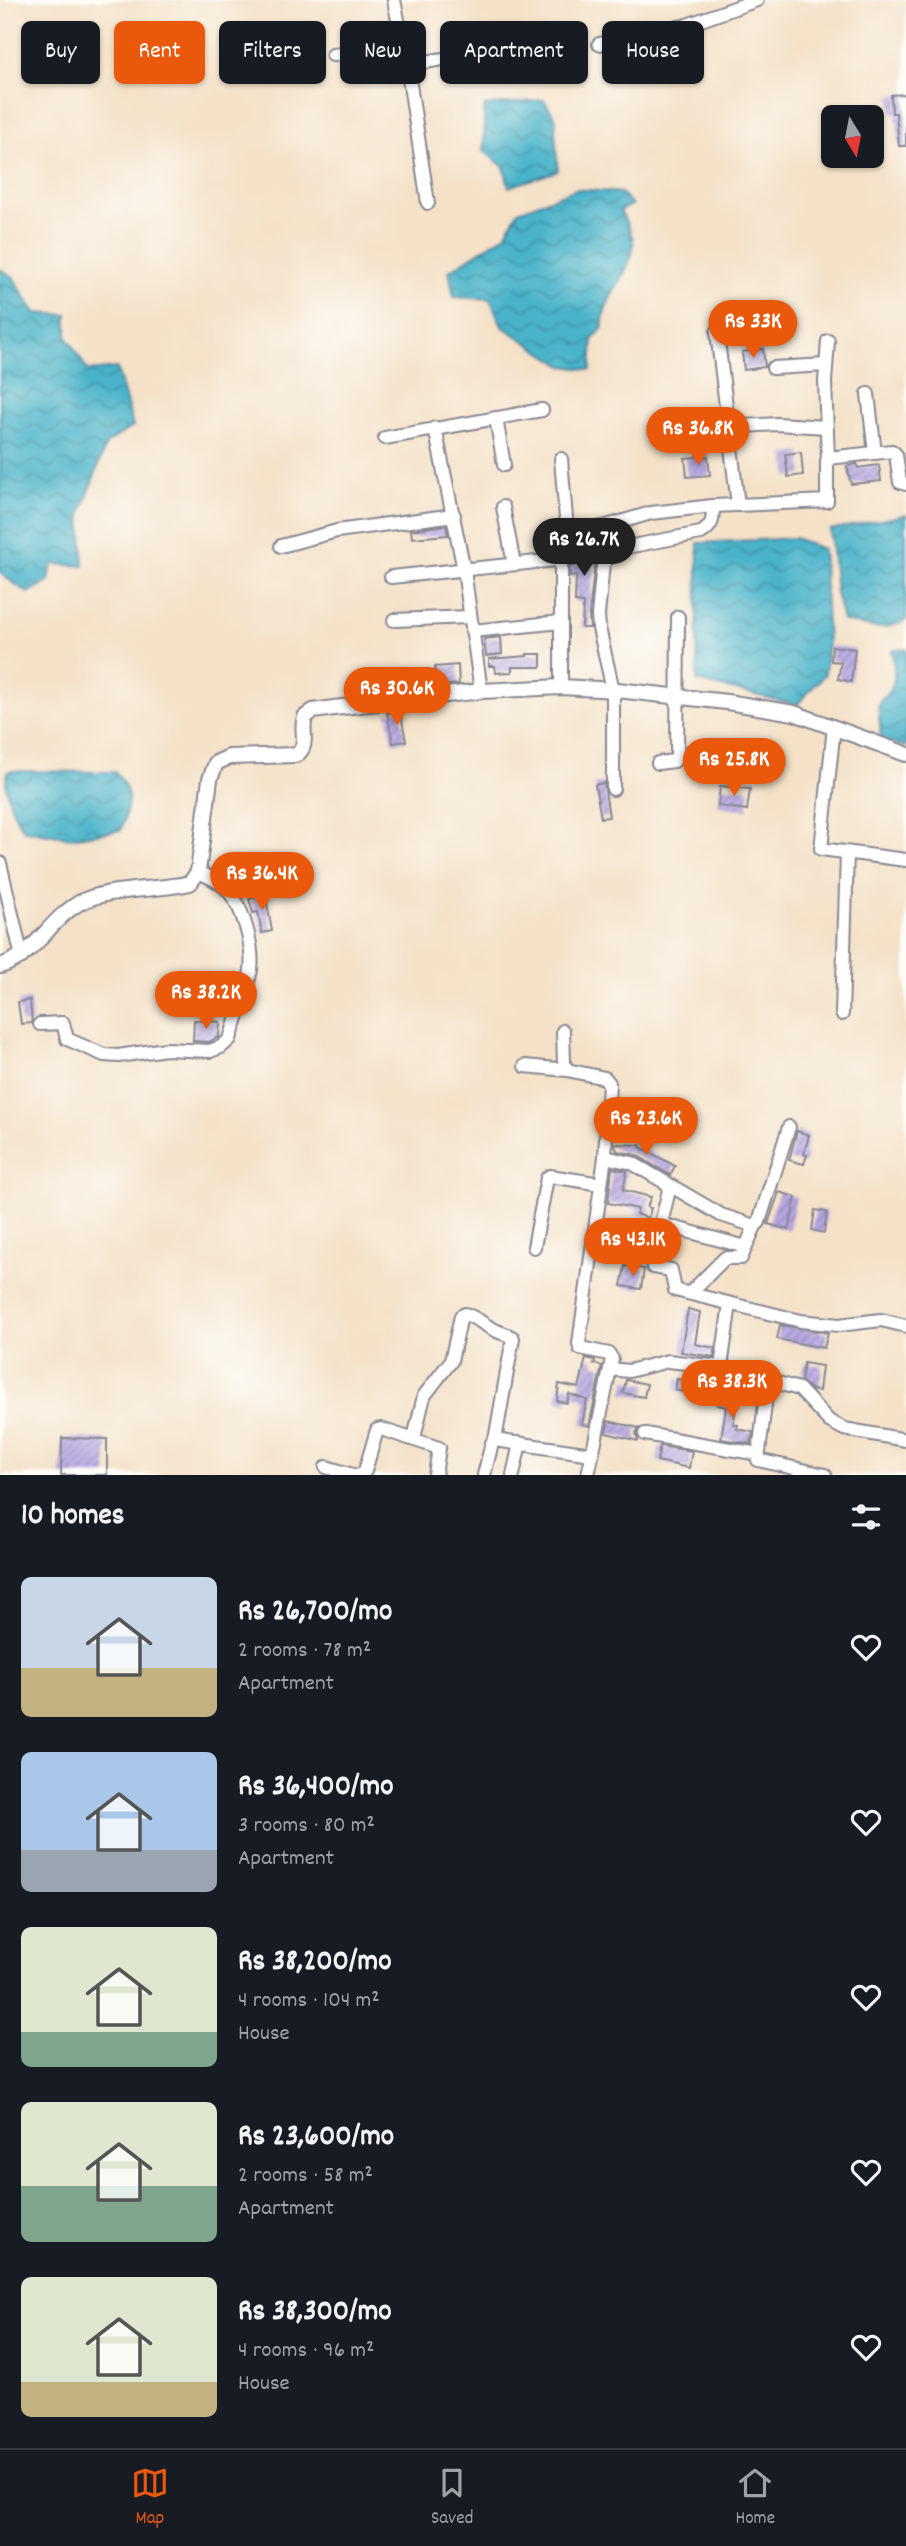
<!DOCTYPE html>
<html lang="en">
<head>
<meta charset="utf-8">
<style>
	body { margin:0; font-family:Dekko,sans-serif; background:#20242c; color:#f1f3f6; height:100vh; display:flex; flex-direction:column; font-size:26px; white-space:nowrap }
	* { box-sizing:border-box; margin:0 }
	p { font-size:23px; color:#9ea1a6 }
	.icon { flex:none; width:38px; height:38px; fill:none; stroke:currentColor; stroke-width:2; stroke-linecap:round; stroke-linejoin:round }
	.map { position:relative; height:1475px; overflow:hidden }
	.details { display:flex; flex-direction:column; background:#171b24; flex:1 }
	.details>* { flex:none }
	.hud { position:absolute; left:21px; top:21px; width:864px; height:63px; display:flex; gap:14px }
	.needle { width:46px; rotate:170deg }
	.fabs { position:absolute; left:821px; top:105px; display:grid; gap:14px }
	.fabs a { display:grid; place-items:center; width:63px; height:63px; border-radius:10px; background:#171b24; box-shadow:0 2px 5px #0004; font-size:35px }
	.price { position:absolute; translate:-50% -60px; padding:0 16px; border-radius:24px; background:#ea580c; color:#fff; font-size:23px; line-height:46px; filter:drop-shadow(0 2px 4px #0008) }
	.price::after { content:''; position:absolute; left:50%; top:42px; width:21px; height:16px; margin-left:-10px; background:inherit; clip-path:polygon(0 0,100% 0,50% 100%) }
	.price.current { background:#222; color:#fff }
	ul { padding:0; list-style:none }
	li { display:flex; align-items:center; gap:21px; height:175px; padding:0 21px }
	li span { display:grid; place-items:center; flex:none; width:196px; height:140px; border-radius:10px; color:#555 }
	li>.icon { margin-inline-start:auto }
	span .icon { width:84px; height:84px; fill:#fffc; stroke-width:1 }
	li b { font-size:30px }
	h2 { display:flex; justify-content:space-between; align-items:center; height:84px; padding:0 21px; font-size:30px }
	.tag { padding:0 24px; border-radius:10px; background:#171b24; box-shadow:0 2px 5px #0004; font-size:24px; line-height:63px }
	.tag.current { background:#ea580c; color:#fff }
	.dock { display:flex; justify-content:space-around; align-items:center; height:98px; border-top:2px solid #363941; background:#171b24; font-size:19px; color:#9ea1a6 }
	.dock a { display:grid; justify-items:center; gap:4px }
	.dock .current { color:#ea580c }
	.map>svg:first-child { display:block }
</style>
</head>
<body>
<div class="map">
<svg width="906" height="1475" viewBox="0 0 906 1475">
	<defs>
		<pattern id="water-waves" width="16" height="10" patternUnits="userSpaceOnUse" patternTransform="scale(1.75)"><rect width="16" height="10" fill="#4ab3c9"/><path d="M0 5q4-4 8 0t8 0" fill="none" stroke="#3d92a6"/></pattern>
		<pattern id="building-hatch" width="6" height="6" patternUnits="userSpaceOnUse" patternTransform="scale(1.75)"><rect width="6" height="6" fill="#b6a5e2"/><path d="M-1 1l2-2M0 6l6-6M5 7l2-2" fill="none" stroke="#9387ba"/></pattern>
	</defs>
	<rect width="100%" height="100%" fill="#fdfcf7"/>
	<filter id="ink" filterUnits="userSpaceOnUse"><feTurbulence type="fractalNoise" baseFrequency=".0143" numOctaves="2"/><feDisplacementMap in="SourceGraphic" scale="14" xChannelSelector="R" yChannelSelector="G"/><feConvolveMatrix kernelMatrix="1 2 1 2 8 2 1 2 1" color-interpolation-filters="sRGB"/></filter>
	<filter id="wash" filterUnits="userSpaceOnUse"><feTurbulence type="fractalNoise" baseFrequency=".00686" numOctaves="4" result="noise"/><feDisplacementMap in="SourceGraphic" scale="28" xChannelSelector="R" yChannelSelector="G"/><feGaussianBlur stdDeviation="1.57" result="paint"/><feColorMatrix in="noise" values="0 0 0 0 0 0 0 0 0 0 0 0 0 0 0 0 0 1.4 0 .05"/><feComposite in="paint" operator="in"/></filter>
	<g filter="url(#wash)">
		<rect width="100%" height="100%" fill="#f4e1c7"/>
		<g fill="url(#water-waves)" stroke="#327194" stroke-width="2">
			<polygon points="544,100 556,119 555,130 558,171 509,187 504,167 484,151 484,106"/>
			<path d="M576,189l45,4 11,12 -12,5c4,9 12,21 13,31 3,29 -33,57 -30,87l-10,11 -2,31 -28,-4 -61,-40 -12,-27 -36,-2 -5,-26 56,-36 13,-24z"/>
			<polygon points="0,269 13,277 35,313 67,315 67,337 88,371 117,368 133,426 106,444 81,514 84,566 52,564 49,581 28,593 2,575 0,568"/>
			<path d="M906,515v105c-21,13 -41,6 -63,1l-7,-28 -6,-63z"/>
			<polygon points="795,538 823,549 828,643 825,674 797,705 697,681 698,543"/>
			<path d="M906,649v97l-1,1 -24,-8 -3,-36c21,-17 17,-28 14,-53z"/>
			<path d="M8,771l107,1c19,22 14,31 6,58l-50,8 -47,-8c-10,-13 -23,-43 -16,-59z"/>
		</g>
		<g id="blocks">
			<g fill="url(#building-hatch)">
				<polygon points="906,94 906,146 899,146 896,113 892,113 891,95"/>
				<polygon points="763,349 765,367 744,370 742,352"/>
				<polygon points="801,452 803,475 788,477 785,454"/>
				<polygon points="708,456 710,475 687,477 685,458"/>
				<polygon points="857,464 858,468 879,465 881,481 851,484 847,466"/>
				<polygon points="446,525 448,535 412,538 411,530"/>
				<polygon points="592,540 595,562 589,614 590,628 582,628 583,603 575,602 576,576 570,577 570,567 579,564 577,542"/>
				<polygon points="501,637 502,654 486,656 484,639"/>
				<polygon points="832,646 855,649 851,682 838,679 841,662 831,661"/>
				<polygon points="527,654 541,654 541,667 512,667 512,672 496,673 495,666 489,666 489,659 527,656"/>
				<polygon points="458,665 459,684 436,686 435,667"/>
				<polygon points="400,710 406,741 393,743 387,713"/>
				<polygon points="604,783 609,817 601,818 595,785"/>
				<polygon points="720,786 750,789 747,810 718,806"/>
				<polygon points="260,896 266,897 272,931 262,933 258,912 253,913 249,899"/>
				<polygon points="30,1000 32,1023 21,1024 18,1002"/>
				<polygon points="194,1020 220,1022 219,1037 209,1042 193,1041"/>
				<polygon points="797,1131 809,1135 804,1154 807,1155 804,1164 789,1160"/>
				<polygon points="614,1144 640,1145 640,1147 675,1166 670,1175 636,1155 617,1151"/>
				<polygon points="612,1168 627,1171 623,1190 651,1197 647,1207 651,1208 648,1218 636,1214 638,1209 608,1203"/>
				<polygon points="779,1192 796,1197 789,1230 768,1224"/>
				<polygon points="815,1210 827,1212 824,1233 812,1230"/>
				<polygon points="625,1266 644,1269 641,1289 621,1286"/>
				<polygon points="688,1309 700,1312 695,1344 715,1348 714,1357 681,1352"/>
				<polygon points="780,1325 828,1333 824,1348 777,1339"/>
				<polygon points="586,1358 595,1360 594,1364 602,1366 589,1426 582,1424 587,1400 569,1394 567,1403 557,1401 559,1384 579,1388"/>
				<polygon points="804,1363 822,1366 819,1391 812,1390 801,1381"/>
				<polygon points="706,1374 716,1375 712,1399 675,1390 677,1379 704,1384"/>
				<polygon points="626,1380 647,1384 644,1397 623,1393"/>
				<polygon points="720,1392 739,1396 733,1424 738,1425 737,1429 753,1432 751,1444 721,1439 726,1407 717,1405"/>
				<polygon points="608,1421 639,1428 636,1433 638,1441 606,1433"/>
				<polygon points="62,1438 107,1439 107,1475 61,1475"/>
				<polygon points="660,1446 692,1451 689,1468 657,1461"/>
			</g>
		</g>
	</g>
	<g filter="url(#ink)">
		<use href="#blocks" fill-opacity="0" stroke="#888892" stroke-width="2"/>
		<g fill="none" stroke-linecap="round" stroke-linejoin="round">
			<g stroke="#888892" stroke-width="16">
				<g id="minor">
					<polyline points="394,0 407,65 428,203"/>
					<polyline points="599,44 687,25 757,0"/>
					<polyline points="333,55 403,45"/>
					<polyline points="407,65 521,46"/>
					<polyline points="717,332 738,505"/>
					<polyline points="773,368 826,365"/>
					<polyline points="868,394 875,453"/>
					<polyline points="496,418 504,465"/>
					<polyline points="729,427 777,424 826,427"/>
					<polyline points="435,428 464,570 481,691"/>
					<polyline points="385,438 542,410"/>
					<polyline points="828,458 825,382 828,341"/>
					<polyline points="503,507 514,564"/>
					<polyline points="566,534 607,526 651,513 713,506 827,501 827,461 828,458 892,451 896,455 900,482 906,484"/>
					<polyline points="281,546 337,531 454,515"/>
					<polyline points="561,560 561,687"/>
					<polyline points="391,577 566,559 569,554 561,459"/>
					<polyline points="394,620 470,617"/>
					<polyline points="472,631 561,622"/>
					<polyline points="834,727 821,849 906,860"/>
					<polyline points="658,763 674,761 677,758 678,617"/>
					<path d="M613,789v-99l-14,-62 -1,-13 5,-51 7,-8 17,-9 74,-14c12,-7 12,-14 12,-27"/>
					<polyline points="0,863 22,957"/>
					<polyline points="842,1014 847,853"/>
					<path d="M40,1024l23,-1 4,16 37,16 14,1 48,-7 44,2 11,-4 9,-8c7,-23 17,-46 21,-69 3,-23 -8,-65 -25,-82 -8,-7 -18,-12 -28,-16"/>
					<polyline points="563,1031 564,1063 567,1070 605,1078 609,1083 605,1157 579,1343 580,1348 609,1354 612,1359 588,1475"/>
					<polyline points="525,1066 567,1070"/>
					<polyline points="605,1157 632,1163 721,1215 755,1226 759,1222 789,1127"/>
					<polyline points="670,1186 652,1261 653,1267 671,1270 675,1290 801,1321 839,1325 881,1320 906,1326"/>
					<polyline points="661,1224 746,1247"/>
					<polyline points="534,1247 547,1178 550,1176 601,1184"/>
					<polyline points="690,1293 725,1258 741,1258 755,1226"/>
					<polyline points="721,1367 730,1304"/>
					<polyline points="610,1369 629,1371 668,1361 721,1367 799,1389 829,1421 844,1429 906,1440"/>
					<polyline points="768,1380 758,1460 825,1475"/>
					<polyline points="645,1434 758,1454"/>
					<path d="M414,1438l10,-42 27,-35 10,-45 4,-2c13,4 20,12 32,17 6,3 11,3 16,7l-18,102"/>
					<polyline points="326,1467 353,1475"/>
					<polyline points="360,1475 365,1471 377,1430 381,1429 439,1448 435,1475"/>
					<polyline points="484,1475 492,1443 494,1440 592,1454"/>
					<polyline points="513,1475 520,1443"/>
				</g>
			</g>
			<g stroke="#888892" stroke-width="18">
				<path id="tertiary" d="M0,966c35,-10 48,-45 79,-63 30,-16 78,-12 111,-20l8,-11 12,-93 6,-16 13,-6 67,-2c14,-10 4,-24 9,-38l8,-6 21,-3 147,-17 80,-4 56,3 110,12 67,11 112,41"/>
			</g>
			<use href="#minor" stroke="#fff" stroke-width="12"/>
			<use href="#tertiary" stroke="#fff" stroke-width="14"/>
		</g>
	</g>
</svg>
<div class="fabs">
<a><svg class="needle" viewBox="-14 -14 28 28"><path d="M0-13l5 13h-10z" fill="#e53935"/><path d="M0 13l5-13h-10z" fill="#9ea1a6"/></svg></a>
</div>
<b class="price" style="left:753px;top:360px">Rs 33K</b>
<b class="price" style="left:698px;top:467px">Rs 36.8K</b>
<b class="price current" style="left:584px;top:578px">Rs 26.7K</b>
<b class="price" style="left:397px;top:727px">Rs 30.6K</b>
<b class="price" style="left:734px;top:798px">Rs 25.8K</b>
<b class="price" style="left:262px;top:912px">Rs 36.4K</b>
<b class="price" style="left:206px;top:1031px">Rs 38.2K</b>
<b class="price" style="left:646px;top:1157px">Rs 23.6K</b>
<b class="price" style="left:633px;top:1278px">Rs 43.1K</b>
<b class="price" style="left:732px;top:1420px">Rs 38.3K</b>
<div class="hud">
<a class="tag">Buy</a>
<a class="tag current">Rent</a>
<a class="tag">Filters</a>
<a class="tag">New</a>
<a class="tag">Apartment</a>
<a class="tag">House</a>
</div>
</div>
<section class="details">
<h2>10 homes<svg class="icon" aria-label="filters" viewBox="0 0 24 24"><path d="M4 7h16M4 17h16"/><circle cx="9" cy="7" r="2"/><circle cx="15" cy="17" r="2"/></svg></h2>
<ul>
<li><span style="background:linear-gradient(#c9d6e8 65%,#c2b280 0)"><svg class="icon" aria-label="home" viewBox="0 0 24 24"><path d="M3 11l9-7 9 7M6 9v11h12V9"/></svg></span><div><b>Rs 26,700/mo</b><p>2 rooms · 78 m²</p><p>Apartment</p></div><svg class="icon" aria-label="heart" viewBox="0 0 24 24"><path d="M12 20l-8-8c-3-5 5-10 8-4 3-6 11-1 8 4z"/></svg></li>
<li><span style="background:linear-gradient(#a9c7e8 70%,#9aa5b1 0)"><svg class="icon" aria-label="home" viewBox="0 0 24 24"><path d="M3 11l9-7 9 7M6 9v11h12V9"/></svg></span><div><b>Rs 36,400/mo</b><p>3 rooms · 80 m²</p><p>Apartment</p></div><svg class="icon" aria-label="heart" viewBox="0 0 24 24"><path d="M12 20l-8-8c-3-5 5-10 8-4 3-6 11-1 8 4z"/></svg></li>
<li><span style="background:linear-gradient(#dfe7d0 75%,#7fa58c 0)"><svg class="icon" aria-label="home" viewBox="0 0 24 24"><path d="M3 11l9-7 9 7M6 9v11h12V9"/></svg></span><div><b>Rs 38,200/mo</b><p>4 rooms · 104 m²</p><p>House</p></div><svg class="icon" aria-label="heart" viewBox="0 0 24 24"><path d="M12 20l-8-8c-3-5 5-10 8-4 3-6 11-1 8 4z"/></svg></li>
<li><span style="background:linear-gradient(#dfe7d0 60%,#7fa58c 0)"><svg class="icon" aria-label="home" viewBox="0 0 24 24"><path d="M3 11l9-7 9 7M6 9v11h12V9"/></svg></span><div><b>Rs 23,600/mo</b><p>2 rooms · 58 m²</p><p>Apartment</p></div><svg class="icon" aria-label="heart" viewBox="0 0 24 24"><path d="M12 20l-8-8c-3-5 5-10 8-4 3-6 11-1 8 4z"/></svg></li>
<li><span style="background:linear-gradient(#dfe7d0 75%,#c2b280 0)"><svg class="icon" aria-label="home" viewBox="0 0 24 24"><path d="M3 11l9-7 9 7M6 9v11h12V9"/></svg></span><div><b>Rs 38,300/mo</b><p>4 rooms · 96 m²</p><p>House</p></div><svg class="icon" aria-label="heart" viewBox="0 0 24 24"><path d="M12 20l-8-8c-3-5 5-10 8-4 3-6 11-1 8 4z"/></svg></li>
</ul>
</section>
<nav class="dock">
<a class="current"><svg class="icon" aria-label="map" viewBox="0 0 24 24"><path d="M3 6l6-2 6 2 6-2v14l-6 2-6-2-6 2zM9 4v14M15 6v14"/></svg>Map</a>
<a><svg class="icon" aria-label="saved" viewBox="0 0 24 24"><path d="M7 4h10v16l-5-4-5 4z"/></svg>Saved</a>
<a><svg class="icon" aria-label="home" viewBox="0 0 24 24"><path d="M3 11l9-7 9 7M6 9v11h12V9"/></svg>Home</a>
</nav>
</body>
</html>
